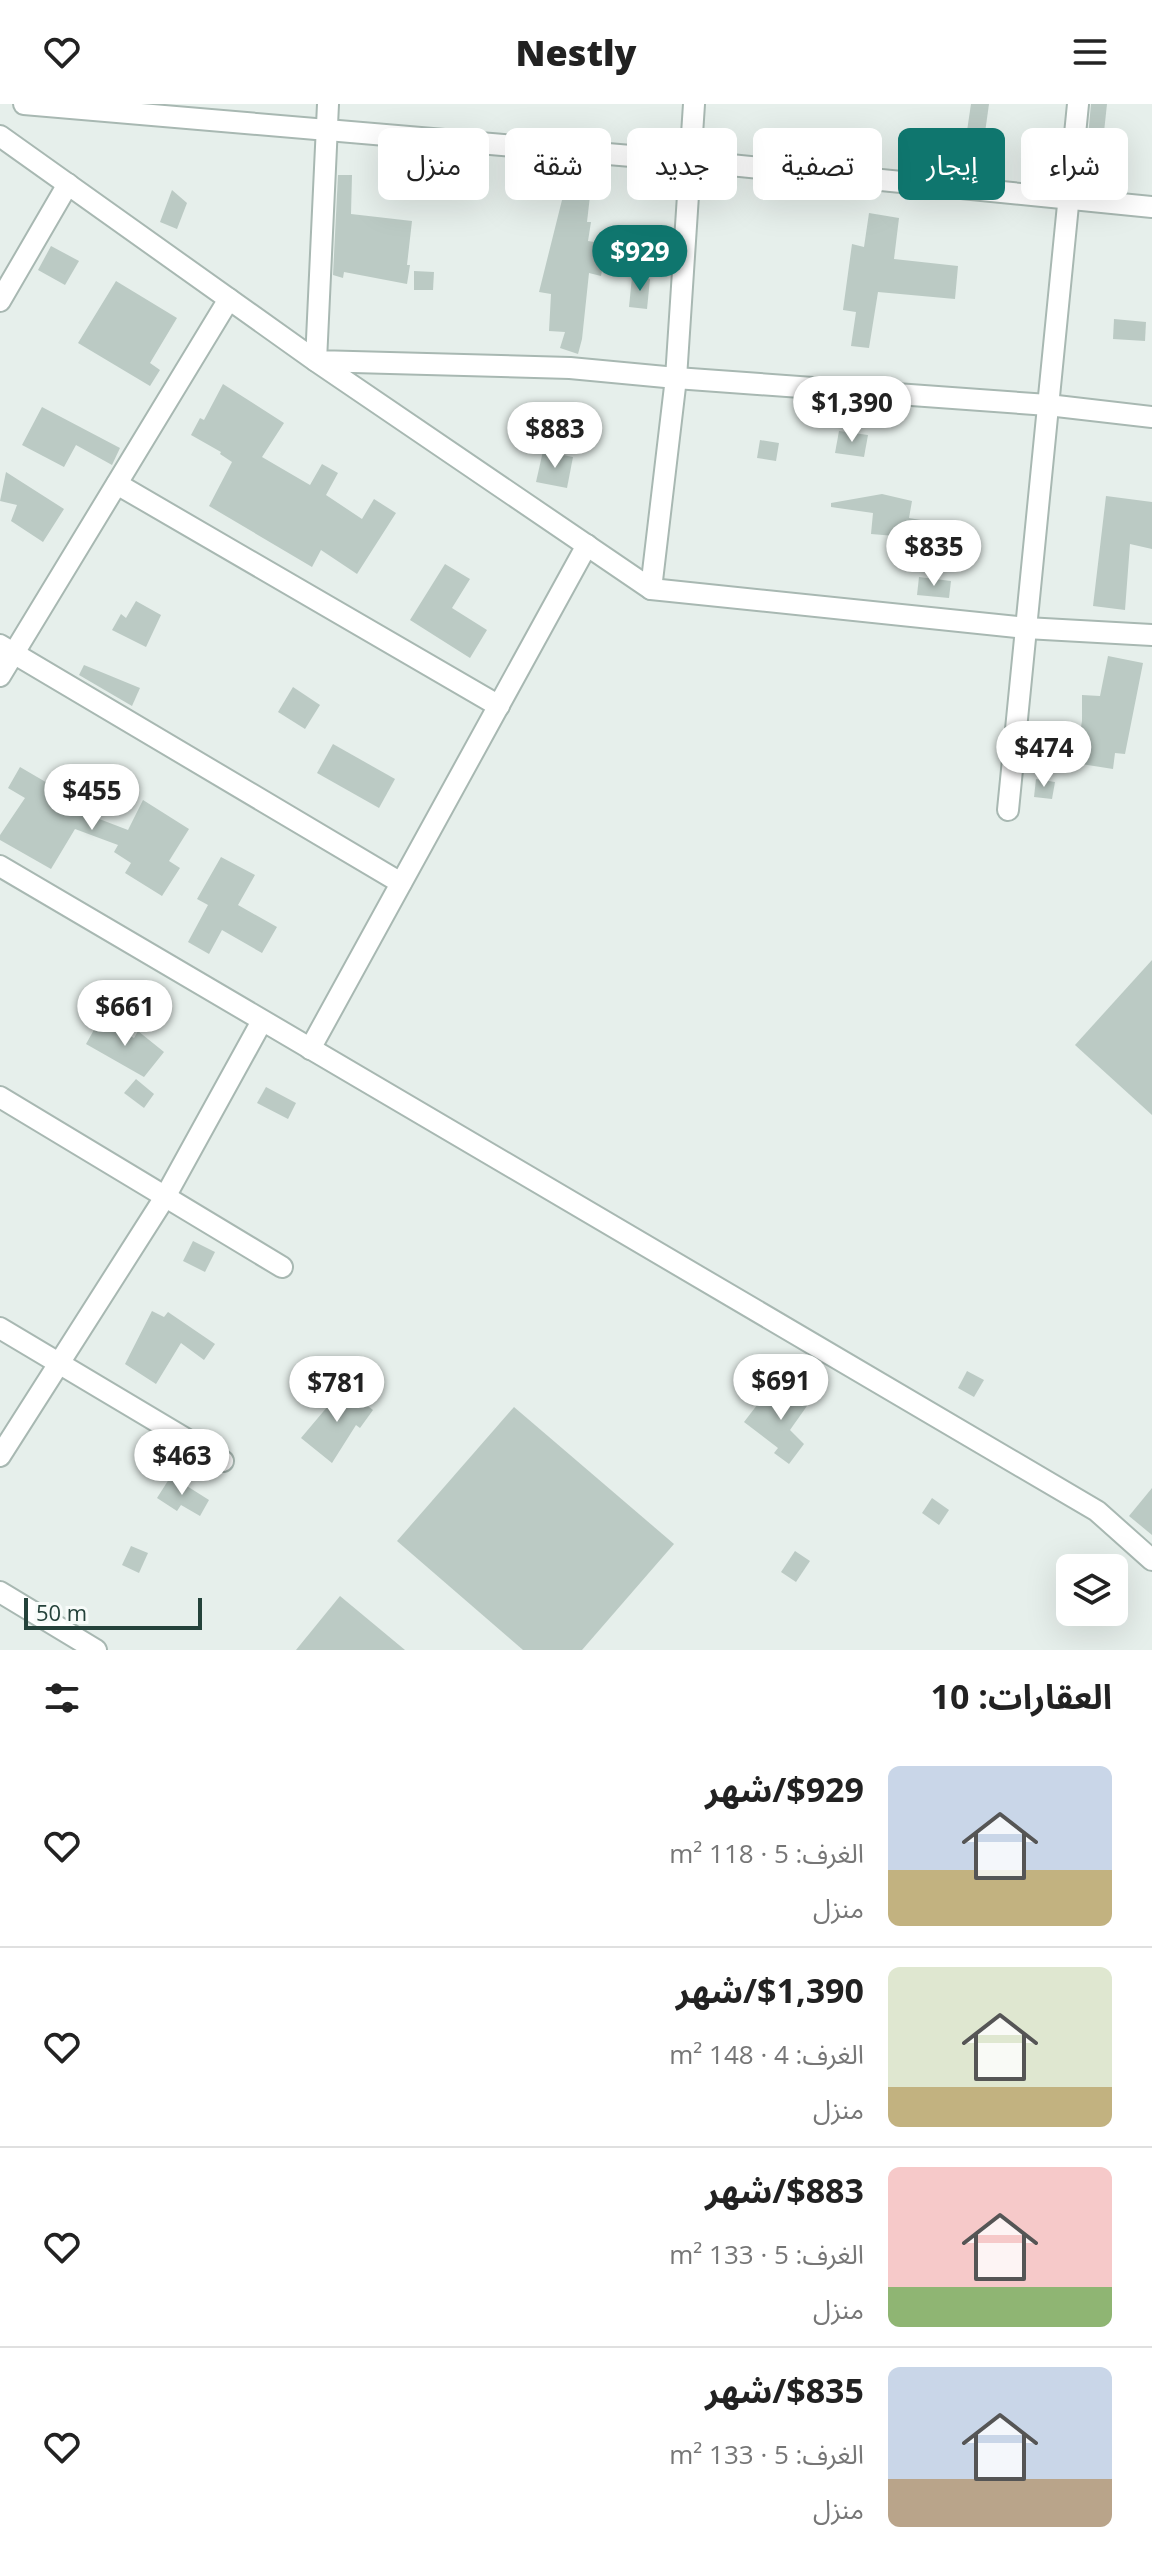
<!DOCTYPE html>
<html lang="ar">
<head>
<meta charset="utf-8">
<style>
	body { margin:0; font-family:"Open Sans","Noto Sans Arabic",sans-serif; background:#f2f2f2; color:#222; direction:rtl; height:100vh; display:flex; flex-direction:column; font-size:30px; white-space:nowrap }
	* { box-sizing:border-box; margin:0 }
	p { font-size:26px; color:#767676 }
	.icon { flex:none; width:44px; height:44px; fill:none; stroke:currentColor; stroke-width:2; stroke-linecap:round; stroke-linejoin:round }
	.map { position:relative; height:1546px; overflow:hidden; direction:ltr }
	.sheet { display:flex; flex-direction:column; background:#fff; flex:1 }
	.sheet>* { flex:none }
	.banner { position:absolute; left:24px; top:24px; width:1104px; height:72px; direction:rtl; display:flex; gap:16px }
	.controls { position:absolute; left:1056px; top:1450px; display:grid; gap:16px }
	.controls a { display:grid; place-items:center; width:72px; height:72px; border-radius:12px; background:#fff; box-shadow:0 8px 32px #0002; font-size:40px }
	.scale { position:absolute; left:24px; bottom:20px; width:178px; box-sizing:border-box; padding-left:8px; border:4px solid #24423a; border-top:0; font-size:22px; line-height:28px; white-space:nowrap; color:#24423a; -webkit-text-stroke:6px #f7fbf9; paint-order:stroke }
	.price { position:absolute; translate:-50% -68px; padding:0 18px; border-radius:28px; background:#fff; color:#222; font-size:26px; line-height:52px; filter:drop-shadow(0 2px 4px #0008) }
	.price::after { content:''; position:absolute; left:50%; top:48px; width:24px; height:18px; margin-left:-12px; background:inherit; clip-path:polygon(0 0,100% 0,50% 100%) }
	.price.active { background:#0f766e; color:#fff }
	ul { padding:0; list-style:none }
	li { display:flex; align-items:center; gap:24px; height:200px; padding:0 40px }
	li+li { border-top:2px solid #e0e0e0 }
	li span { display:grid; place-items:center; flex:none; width:224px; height:160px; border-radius:12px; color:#555 }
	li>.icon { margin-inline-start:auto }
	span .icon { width:96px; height:96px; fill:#fffc; stroke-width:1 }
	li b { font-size:34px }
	h2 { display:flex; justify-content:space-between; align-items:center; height:96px; padding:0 40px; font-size:34px }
	.pill { padding:0 28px; border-radius:12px; background:#fff; box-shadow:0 8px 32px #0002; font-size:28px; line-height:72px }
	.pill.active { background:#0f766e; color:#fff }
	header { display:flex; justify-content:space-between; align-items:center; height:104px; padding:0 40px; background:#fff; font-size:36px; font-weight:800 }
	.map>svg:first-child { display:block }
</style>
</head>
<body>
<header><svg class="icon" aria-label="menu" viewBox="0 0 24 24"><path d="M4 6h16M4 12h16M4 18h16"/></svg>Nestly<svg class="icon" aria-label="heart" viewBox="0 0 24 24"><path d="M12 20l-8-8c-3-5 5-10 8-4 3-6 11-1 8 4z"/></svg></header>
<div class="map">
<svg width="1152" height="1546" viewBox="0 0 1152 1546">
	<rect width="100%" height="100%" fill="#e6efeb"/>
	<g fill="#bbcac4">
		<polygon points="971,0 989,0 982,50 964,47"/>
		<polygon points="1091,0 1107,0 1101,56 1086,55"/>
		<polygon points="338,71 352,71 351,110 412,117 407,161 410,161 407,180 344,168 343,174 333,171"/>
		<polygon points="172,86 187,99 177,125 160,118"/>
		<polygon points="564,88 590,92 587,118 591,118 588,137 607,140 601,172 589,169 582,235 578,250 560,244 565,228 549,227 551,190 539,188"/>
		<polygon points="869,109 899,114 894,155 958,162 955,195 878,188 869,244 851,242 856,208 843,206 852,140 864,143"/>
		<polygon points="51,142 79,157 65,181 38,166"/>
		<polygon points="414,167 434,168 433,186 414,186"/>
		<polygon points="632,173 650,175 647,205 629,203"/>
		<polygon points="116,177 177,214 150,259 160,266 150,282 78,239"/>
		<polygon points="1114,215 1146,218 1145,237 1113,235"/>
		<polygon points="223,280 284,319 262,353 310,381 322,360 338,369 326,391 362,415 374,395 396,409 357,470 321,446 312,463 209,402 232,358 220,350 221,348 191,331 200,314 204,316"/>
		<polygon points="42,303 120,344 112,361 76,341 64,363 22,341"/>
		<polygon points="839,327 868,331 864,353 835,349"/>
		<polygon points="760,336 779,339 776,357 757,354"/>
		<polygon points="543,347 573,353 567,384 536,378"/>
		<polygon points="6,368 64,405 43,438 11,417 17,401 0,397"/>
		<polygon points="882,390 912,397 909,414 968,424 966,437 919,439 919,434 871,430 873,409 831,403 831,399"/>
		<polygon points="1106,392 1152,398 1152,445 1130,440 1125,506 1093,502"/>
		<polygon points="445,460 470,475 452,504 487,526 470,554 410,516"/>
		<polygon points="919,473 951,477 949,494 917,491"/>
		<polygon points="136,497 161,511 146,543 112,526 121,510 126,514"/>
		<polygon points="1108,552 1143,559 1125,650 1115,649 1113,665 1075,659 1082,617 1082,591 1100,592"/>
		<polygon points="84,561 140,584 132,602 79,571"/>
		<polygon points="293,583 320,601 305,625 278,608"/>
		<polygon points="333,640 395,675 379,704 317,669"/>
		<polygon points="20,663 85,701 81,708 128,726 143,696 189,725 169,757 180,764 162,792 125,769 131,759 114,748 118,741 75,725 51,765 0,736 0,731 25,694 8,684"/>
		<polygon points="1036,675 1055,678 1052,695 1034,693"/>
		<polygon points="221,753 255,771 238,801 277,823 262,849 222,826 209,850 188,838 208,801 197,795"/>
		<polygon points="1152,856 1152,1011 1075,941"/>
		<polygon points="100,915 134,934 138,927 164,948 144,973 86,940"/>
		<polygon points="136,975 154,990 144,1004 124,989"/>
		<polygon points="266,983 296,999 288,1015 257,999"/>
		<polygon points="193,1137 215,1148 205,1168 183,1157"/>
		<polygon points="152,1207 164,1213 168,1208 215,1240 204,1256 181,1239 156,1280 125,1260"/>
		<polygon points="967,1267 984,1276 974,1293 958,1284"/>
		<polygon points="797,1280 814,1292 790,1326 804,1340 789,1360 774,1349 778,1344 744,1318 764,1292 780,1305"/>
		<polygon points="344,1283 373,1306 360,1324 356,1321 332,1359 301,1334"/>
		<polygon points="514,1303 674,1440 582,1546 523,1546 397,1437"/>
		<polygon points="171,1372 209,1396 200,1412 181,1401 177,1407 157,1394"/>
		<polygon points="1152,1384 1152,1431 1129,1412"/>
		<polygon points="932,1394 949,1406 939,1421 922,1409"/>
		<polygon points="131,1442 148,1449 139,1469 122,1461"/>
		<polygon points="795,1447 810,1457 796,1478 781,1468"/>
		<polygon points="340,1492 405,1546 296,1546"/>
	</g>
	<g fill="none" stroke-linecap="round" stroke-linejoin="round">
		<g stroke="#a8b8b2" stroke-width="24">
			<g id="street">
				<polyline points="24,0 690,57 1152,103"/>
				<polyline points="328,0 316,257 570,264 676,274 1048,301 1152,313"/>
				<polyline points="0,32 316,257 651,485 1026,524 1152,531"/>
				<polyline points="0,197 68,80"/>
				<polyline points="117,380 499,602"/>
				<polyline points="651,485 676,274 694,0"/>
				<polyline points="0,541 401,779"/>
				<polyline points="0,572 229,195"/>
				<polyline points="1008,706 1078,0"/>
				<polyline points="0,762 1097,1407 1152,1456"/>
				<polyline points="310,945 587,441"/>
				<polyline points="0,993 282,1163"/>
				<polyline points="0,1224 223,1357"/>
				<polyline points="0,1352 165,1093 262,917"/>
				<polyline points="0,1488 96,1546"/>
			</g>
		</g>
		<use href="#street" stroke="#fff" stroke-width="20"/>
	</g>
</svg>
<div class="controls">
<a><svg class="icon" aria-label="layers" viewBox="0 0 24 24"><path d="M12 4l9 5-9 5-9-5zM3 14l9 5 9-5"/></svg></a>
</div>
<div class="scale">50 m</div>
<b class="price active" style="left:640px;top:189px">$929</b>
<b class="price" style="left:852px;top:340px">$1,390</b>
<b class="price" style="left:555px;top:366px">$883</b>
<b class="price" style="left:934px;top:484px">$835</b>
<b class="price" style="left:1044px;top:685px">$474</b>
<b class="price" style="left:92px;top:728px">$455</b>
<b class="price" style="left:125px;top:944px">$661</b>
<b class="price" style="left:781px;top:1318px">$691</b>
<b class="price" style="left:337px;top:1320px">$781</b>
<b class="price" style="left:182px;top:1393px">$463</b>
<div class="banner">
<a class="pill">شراء</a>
<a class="pill active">إيجار</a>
<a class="pill">تصفية</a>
<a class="pill">جديد</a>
<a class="pill">شقة</a>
<a class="pill">منزل</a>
</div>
</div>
<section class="sheet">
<h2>العقارات: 10<svg class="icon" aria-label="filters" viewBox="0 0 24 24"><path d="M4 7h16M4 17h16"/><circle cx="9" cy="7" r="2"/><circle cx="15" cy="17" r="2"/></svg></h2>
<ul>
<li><span style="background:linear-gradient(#c9d6e8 65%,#c2b280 0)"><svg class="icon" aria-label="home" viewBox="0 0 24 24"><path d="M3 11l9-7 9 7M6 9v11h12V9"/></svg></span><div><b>$929/شهر</b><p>الغرف: 5 · 118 m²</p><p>منزل</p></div><svg class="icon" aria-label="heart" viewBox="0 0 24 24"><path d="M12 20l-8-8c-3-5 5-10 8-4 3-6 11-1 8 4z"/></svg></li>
<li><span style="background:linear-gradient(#dfe7d0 75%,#c2b280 0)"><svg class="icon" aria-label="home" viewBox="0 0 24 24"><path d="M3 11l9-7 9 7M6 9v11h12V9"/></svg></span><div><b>$1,390/شهر</b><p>الغرف: 4 · 148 m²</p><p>منزل</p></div><svg class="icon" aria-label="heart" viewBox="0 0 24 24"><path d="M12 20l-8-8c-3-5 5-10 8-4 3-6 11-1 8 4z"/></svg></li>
<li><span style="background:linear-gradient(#f6c9c9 75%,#8fb573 0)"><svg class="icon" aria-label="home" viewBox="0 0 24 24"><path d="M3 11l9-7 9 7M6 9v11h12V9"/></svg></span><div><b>$883/شهر</b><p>الغرف: 5 · 133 m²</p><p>منزل</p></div><svg class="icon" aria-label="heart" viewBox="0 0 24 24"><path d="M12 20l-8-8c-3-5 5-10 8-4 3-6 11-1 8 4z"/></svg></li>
<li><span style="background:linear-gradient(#c9d6e8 70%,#b9a48a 0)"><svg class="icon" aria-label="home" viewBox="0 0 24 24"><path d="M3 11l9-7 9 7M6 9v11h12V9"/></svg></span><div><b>$835/شهر</b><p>الغرف: 5 · 133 m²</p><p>منزل</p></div><svg class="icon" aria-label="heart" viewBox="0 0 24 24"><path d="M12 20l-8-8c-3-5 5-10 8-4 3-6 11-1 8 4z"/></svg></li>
</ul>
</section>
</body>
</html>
